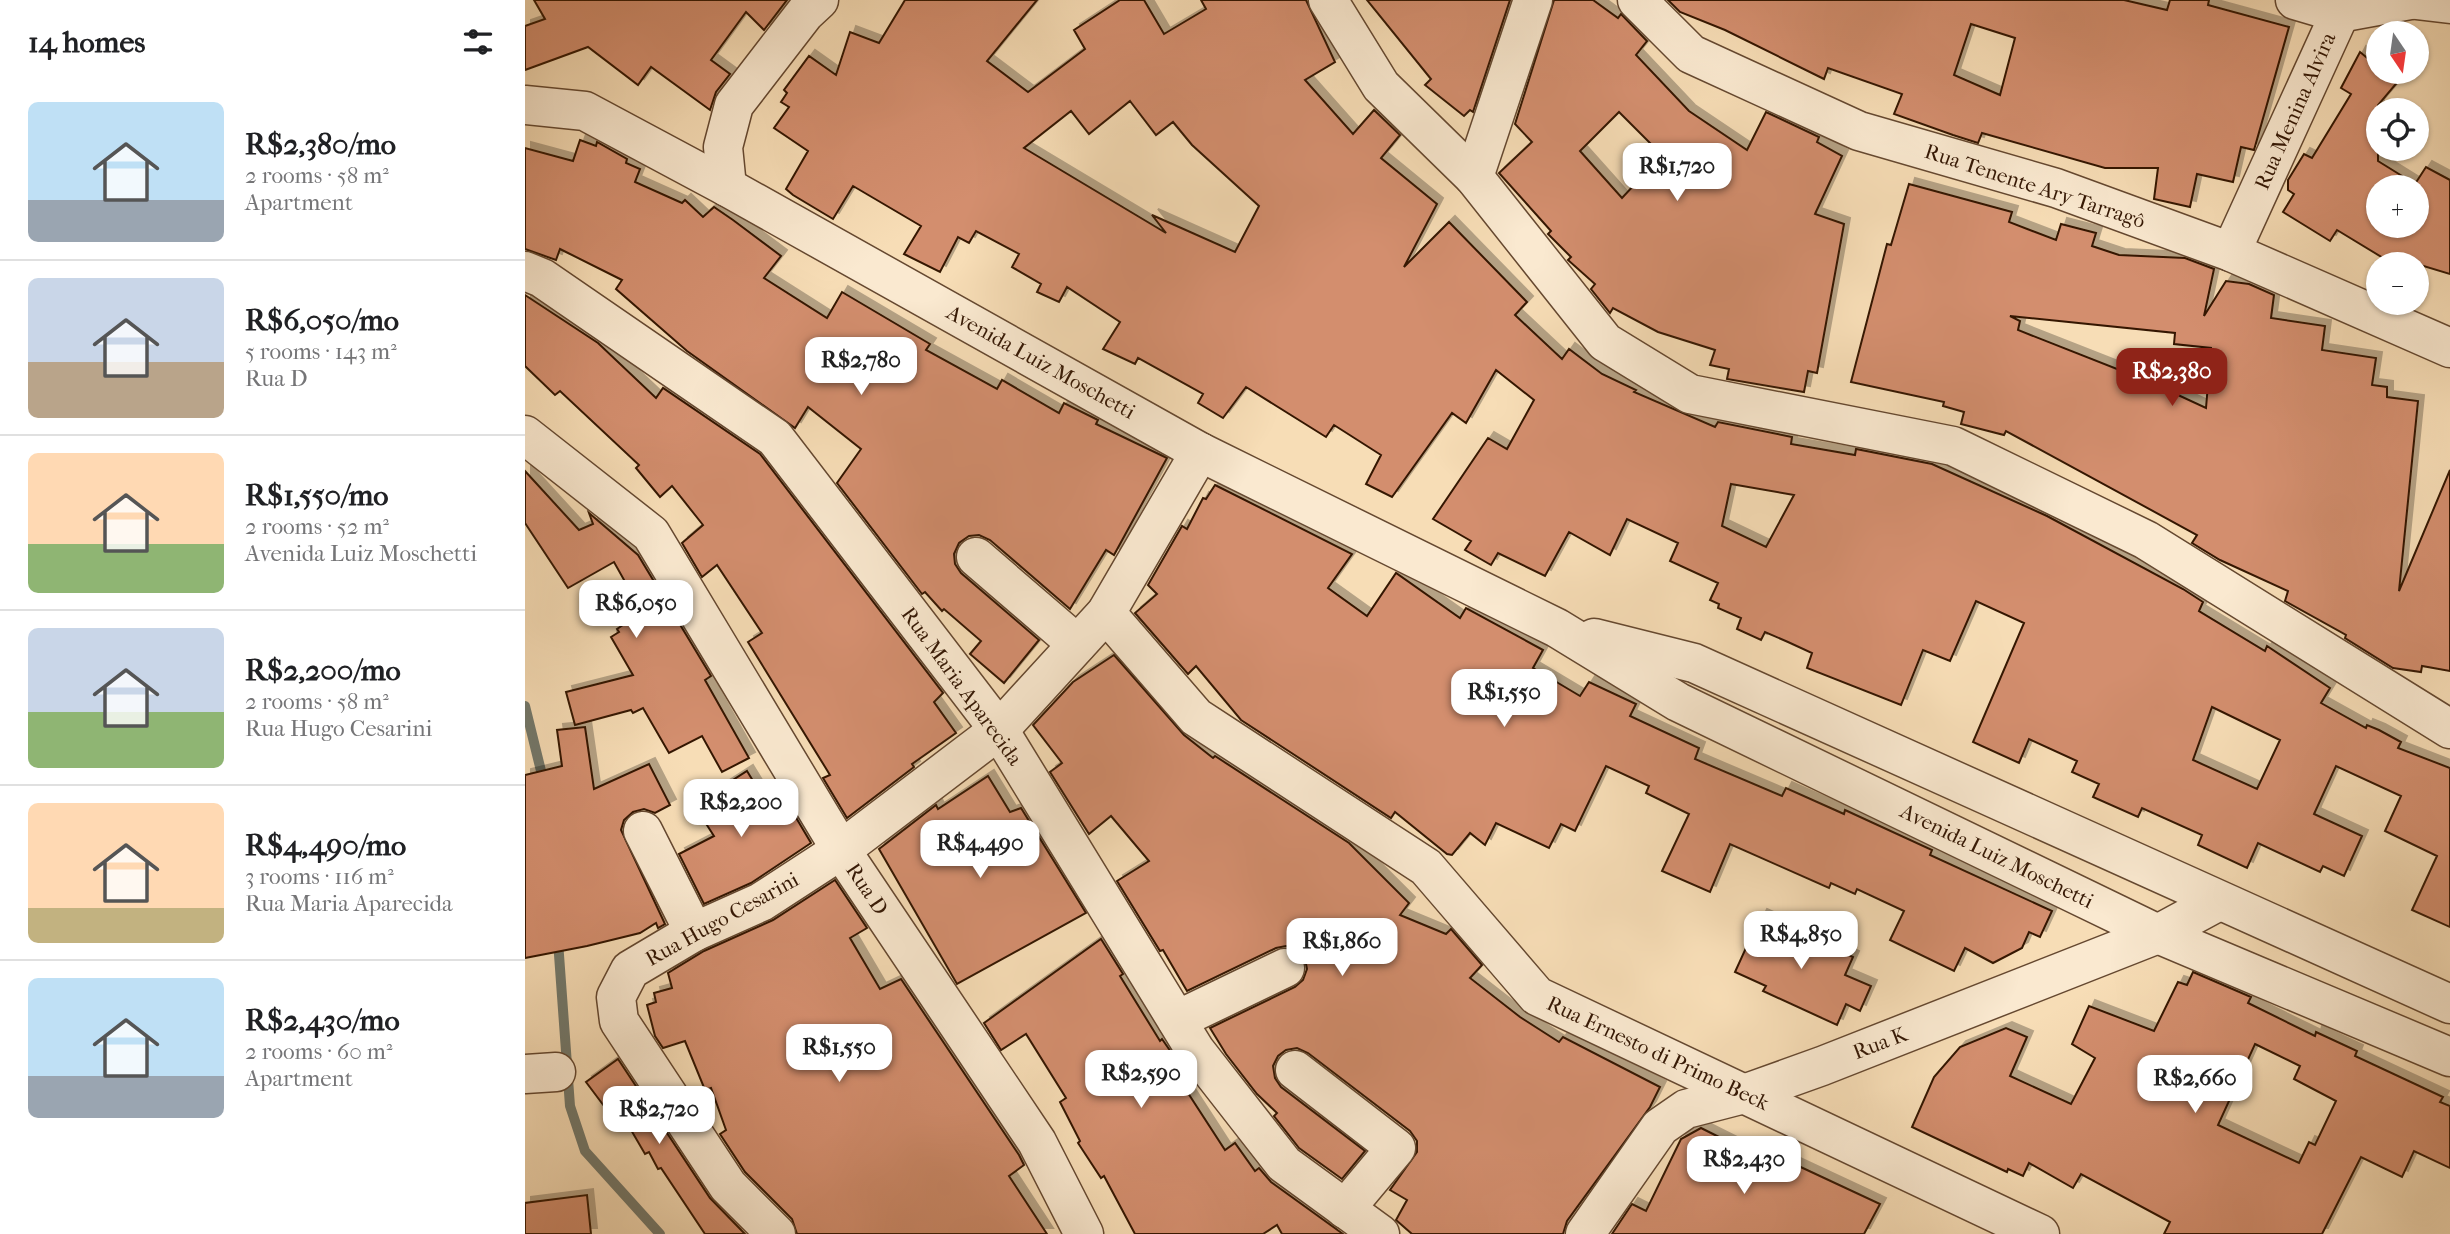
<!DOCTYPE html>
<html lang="en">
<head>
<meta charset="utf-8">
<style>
	body { margin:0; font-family:"IM FELL French Canon",serif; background:#f2f2f2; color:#202124; height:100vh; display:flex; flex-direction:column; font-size:26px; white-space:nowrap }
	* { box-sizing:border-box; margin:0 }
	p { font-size:23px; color:#757577 }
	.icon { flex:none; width:38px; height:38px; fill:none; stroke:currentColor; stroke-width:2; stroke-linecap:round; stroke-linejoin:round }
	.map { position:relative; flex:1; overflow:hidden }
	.side { display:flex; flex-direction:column; background:#fff; width:525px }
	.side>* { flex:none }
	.needle { width:46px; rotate:167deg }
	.tools { position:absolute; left:1841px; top:21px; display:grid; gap:14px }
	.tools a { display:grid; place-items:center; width:63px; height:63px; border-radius:50%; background:#fff; box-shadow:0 2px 5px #0004; font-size:35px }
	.price { position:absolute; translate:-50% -60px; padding:0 16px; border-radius:14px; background:#fff; color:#222; font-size:23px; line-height:46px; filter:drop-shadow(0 2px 4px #0008) }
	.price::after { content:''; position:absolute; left:50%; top:42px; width:21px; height:16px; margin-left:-10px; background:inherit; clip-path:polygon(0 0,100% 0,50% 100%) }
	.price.on { background:#8f2418; color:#fff }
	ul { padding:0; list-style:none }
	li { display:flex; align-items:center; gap:21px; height:175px; padding:0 28px }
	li+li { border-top:2px solid #e0e0e0 }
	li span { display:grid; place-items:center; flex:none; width:196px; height:140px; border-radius:10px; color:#555 }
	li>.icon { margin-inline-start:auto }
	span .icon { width:84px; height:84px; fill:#fffc; stroke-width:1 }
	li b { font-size:30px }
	h2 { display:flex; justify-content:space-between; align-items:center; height:84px; padding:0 28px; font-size:30px }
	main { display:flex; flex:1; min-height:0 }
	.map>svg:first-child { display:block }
</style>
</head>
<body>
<main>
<section class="side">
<h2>14 homes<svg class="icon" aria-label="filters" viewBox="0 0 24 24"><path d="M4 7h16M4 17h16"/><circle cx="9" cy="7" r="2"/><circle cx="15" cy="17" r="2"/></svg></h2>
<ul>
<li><span style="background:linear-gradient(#bfe0f5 70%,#9aa5b1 0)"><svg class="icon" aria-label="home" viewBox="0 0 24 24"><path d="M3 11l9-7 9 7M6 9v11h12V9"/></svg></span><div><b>R$2,380/mo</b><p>2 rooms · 58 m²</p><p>Apartment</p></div></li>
<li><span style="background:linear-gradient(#c9d6e8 60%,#b9a48a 0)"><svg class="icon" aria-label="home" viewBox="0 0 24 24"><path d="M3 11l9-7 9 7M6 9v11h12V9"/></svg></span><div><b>R$6,050/mo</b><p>5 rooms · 143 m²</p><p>Rua D</p></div></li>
<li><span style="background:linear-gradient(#ffd9b3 65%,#8fb573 0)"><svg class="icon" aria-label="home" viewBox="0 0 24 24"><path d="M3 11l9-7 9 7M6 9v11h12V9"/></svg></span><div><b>R$1,550/mo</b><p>2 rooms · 52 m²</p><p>Avenida Luiz Moschetti</p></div></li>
<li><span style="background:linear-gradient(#c9d6e8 60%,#8fb573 0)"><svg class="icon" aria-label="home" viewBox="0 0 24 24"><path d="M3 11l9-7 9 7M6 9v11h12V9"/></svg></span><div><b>R$2,200/mo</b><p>2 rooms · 58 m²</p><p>Rua Hugo Cesarini</p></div></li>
<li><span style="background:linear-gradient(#ffd9b3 75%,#c2b280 0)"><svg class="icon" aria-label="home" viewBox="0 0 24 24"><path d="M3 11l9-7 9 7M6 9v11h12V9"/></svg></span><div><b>R$4,490/mo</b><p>3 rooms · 116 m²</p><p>Rua Maria Aparecida</p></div></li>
<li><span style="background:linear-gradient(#bfe0f5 70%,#9aa5b1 0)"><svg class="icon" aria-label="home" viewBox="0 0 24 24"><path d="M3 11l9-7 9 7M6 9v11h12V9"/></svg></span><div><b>R$2,430/mo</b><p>2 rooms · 60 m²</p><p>Apartment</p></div></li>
</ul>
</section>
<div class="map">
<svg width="1925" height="1234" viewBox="0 0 1925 1234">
	<defs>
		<filter id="shadow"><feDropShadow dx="6" dy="-6" stdDeviation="0" flood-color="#0004"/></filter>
	</defs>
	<rect width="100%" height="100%" fill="#f7ddb6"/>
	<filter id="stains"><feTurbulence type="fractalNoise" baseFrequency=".00286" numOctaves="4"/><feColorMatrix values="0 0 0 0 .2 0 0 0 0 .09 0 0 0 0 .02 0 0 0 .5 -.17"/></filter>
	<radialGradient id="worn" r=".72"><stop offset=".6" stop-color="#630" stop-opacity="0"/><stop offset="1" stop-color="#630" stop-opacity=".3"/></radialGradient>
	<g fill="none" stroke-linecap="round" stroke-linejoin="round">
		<g stroke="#73796c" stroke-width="10">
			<polyline points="0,706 19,783"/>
			<polyline points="33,941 45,1106 60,1151 135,1234"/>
		</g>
	</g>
	<g fill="#d38e6e" stroke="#341704" stroke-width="2" fill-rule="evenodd" filter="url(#shadow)">
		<polygon points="9,0 262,0 239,30 221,12 186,60 205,74 191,92 185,110 126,67 113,85 63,47 0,70 0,26 20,19"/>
		<path d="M380,0h132l-50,61 41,31 57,-43 -11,-19 46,-30h24l20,34 42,-25 -5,-9h105l29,62 -30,18 48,54 21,-24 26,25 -19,23 56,46 -33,63 45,-45 78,80 -12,13 47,44 7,-10 33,25 34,16 -2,2 81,35 3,-5 74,15 -1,7 64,11 1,-6 76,15 115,52 136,73 20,13 -4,9 66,40 2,-5 63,42 -9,15 45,25 1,-3 12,5 22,12 -3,6 52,20v159l-38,-17 25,-54 -52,-25 16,-35 -65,-30 -22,48 48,22 -18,40 -21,-10 -3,6 -62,-29 -11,25 -49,-23 4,-10 -60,-27 -4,9 -45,-20 6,-13 -27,-12 5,-11 -48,-22 -10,24 -46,-21 51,-119 -48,-22 -26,60 -27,-11 -22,55 -94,-37 5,-15 -24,-11 -23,-10 -4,8 -24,-11 4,-11 -23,-10 1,-4 -9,-4 8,-17 -48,-22 8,-18 -51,-24 -17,36 -41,-23 -24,44 -47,-23 -7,12 -26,-15 6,-9 -38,-22 55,-81 19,11 27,-49 -38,-30 -30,53 -14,-10 -60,84 -26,-13 15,-29 -47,-30 -8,12 -80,-50 -23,31 -25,-15 5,-9 -65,-36 -3,6 -32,-15 17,-27 -53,-35 -8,15 -22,-10 4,-8 -29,-17 7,-13 -43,-23 -7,12 -11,-6 -18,35 -36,-18 17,-28 -68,-40 -20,33 -40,-24 -7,-6 22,-38 -34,-23 15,-21 -8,-5 6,-9 -3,-3 25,-34 27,19 14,-43 29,11zM605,101l26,34 17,-13 19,23 67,61 -24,46 -83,-37 14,18 -142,-85 47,-37 18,23zM1206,484l63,11 -28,52 -44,-21zM1687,707l68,33 -23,49 -64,-29z"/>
		<polygon points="842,0 985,0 948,112 945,110 939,116 900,85 906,79"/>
		<path d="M1029,0h39l25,18 3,-4 26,27 -11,14 53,56 58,39 19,-38 53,25 -2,5 25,14 -27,58 29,10 -27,149 -9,-2 -4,21 -77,-13 2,-10 -19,-4 5,-15 -57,-18 -45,-24 -3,5 -19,-24 4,-5 -27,-24 3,-3 -23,-23 3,-3 -52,-58 33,-31 -17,-18zM1094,112l43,43 -40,43 -42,-47z"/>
		<path d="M1143,0h456l43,10 3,-10h39l-1,5 81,22 -35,123 -13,-3 -8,35 -36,-8 -7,33 -36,-8 4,-31h-53l-123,-35 -4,10 -25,-8 -59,-21 8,-20 -74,-26 -4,11 -99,-49 -45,-18zM1446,24l44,14 -15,57 -46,-20z"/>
		<path d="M1835,52l12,10 6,-6v16h28l-28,33v56l37,23 11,-17 24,13v94l-33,-10h-24l-56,-34 -7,11 -47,-29 11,-18 -6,-4v-10l16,-26 8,4 39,-64 -10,-6zM1853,187h39v39h-39z"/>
		<polygon points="55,140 71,146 72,142 102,159 101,163 115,169 110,182 157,203 160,200 178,217 189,207 208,220 256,256 239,278 302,318 317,292 405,344 401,350 472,389 477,380 534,413 539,403 573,420 571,424 642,458 589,555 581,550 545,609 465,540 454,535 444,536 434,543 429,554 430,564 436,573 514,640 479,683 445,654 456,641 419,609 417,611 400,592 397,594 312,483 336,449 283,407 270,428 162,351 91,289 97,280 35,249 31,260 0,249 0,148 48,161"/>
		<path d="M1384,184l103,28 -3,10 47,18 5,-16 35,9 -4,13 27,9 66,3 29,11 -10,47 22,-35 23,3 25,11 -3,23 54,8 -3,24 54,8 -4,27 15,2v10l31,4 -19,190 51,-121v201l-28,-5 -1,6 -28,-4 -48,-30 1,-3 -61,-34 3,-10 -68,-31 -28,-17 5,-8 -191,-104 -2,4 -43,-11 3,-12 -21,-6 1,-4 -93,-20 36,-138 4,1zM1485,316l165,17 -1,11 37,4 -5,60 -56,-26 -132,-52 2,-9z"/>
		<polygon points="0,295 73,343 131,398 138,388 235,454 418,693 409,702 431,733 387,764 389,767 322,818 298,778 305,775 223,642 237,633 192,565 177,577 157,543 178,525 147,486 135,497 111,468 114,465 35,391 30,395 0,366"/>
		<polygon points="0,471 54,530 68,524 64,513 113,555 186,676 180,680 224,758 197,772 177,736 144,753 118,708 108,713 106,710 50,725 41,692 108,675 86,637 94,632 92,629 117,612 89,562 43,588 0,523"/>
		<polygon points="690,485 827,554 803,588 842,616 871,573 935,618 941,608 1018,650 1008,668 1055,696 1064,682 1111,704 1105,716 1174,748 1170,759 1257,796 1261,788 1319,814 1320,810 1407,850 1405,855 1527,911 1515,937 1504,932 1497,948 1468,963 1440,948 1429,971 1365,940 1379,911 1332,889 1330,894 1306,883 1304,888 1205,844 1185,892 1137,871 1164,814 1121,793 1124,786 1081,766 1050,831 1036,824 1024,848 971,823 960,845 945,833 927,855 922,854 870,812 866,818 716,720 671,666 663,674 610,613 632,594 623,585 657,526 662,529 678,498 681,499"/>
		<polygon points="589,655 659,735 688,758 690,756 824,843 884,903 875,915 921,934 926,929 957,965 945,978 995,1017 1034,1042 1038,1037 1135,1087 1125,1107 1042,1221 1038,1234 887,1234 871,1220 882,1200 865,1190 892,1152 892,1141 885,1131 783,1053 772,1048 761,1050 753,1056 748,1066 750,1078 756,1087 840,1151 817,1179 774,1148 749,1116 752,1113 732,1094 701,1054 685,1028 770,987 778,980 782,969 780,959 772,950 761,946 751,948 662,991 638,950 635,951 592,881 624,861 586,816 564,834 525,772 537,763 508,725 548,682"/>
		<polygon points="60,727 69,789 124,764 145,805 130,813 119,809 108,812 99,820 96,830 140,924 133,928 131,923 115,933 62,946 0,958 0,775 37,766 32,730"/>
		<polygon points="222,771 244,807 260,799 286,843 226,883 179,904 154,854 189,836 169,805"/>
		<polygon points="463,776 485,812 496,808 561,913 432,984 354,849 411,805 413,809"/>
		<polygon points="310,880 342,928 325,938 355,989 376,979 494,1155 499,1165 484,1176 522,1234 272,1234 267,1219 220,1172 195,1134 201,1130 186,1088 180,1090 160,1041 138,1048 130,1036 122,1005 131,1002 129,993 147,988 143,973 179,951 248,920"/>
		<polygon points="1236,915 1328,957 1320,975 1346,986 1335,1011 1321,1004 1312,1025 1238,991 1241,986 1210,972"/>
		<polygon points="576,939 598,974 595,976 635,1041 637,1039 657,1068 650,1073 700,1150 710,1143 730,1171 734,1168 746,1182 818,1234 757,1234 752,1225 738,1234 610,1234 579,1176 576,1178 553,1143 555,1141 535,1102 541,1098 501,1034 476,1050 459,1023"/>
		<path d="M1668,972l58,25 -3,6 67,33 1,-4 41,19 -2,5 88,41 -3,5 10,4v62l-36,-17 -12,26 -41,-20 -39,77h-158l6,-12 -89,-48 -8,14 -44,-25 -6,13 -15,-7 -1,3 -95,-45 22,-50 26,-30 46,-19 21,9 -17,39 61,28 24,-46 -23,-14 17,-38 65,25 24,-49 9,3zM1730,1044l45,22 -6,13 42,22 -21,44 -6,-3 -10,21 -81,-38z"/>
		<polygon points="93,1059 185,1198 220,1234 180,1234 136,1168 133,1169 124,1152 120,1154 102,1123 98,1125 88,1112 85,1114 61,1082"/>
		<polygon points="1176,1128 1220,1150 1251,1159 1252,1156 1355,1204 1339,1234 1087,1234 1107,1204 1121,1211 1156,1139"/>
		<polygon points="62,1195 66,1234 0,1234 0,1203"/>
	</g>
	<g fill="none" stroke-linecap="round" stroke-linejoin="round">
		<g stroke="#654830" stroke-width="41">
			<g id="minor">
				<polyline points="803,0 856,86 949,177 1080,342 1165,394 1428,446 1621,540 1925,729"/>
				<polyline points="1112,0 1166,54 1334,131 1531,188 1706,252 1925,348"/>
				<polyline points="1770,0 1814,13 1885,0"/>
				<polyline points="1891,0 1925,4"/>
				<polyline points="0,105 60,111 202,187 675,452 1032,628 1153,702 1633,934 1925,1057"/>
				<polyline points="949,177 1008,0"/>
				<polyline points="202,187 198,147 209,105 280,13 294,0"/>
				<polyline points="1706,252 1821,0"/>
				<polyline points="0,271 17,278 250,438 474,730 670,1050 759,1164 855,1234"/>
				<polyline points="0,435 126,534 316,850 512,1142 559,1234"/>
				<polyline points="451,557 552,644"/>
				<polyline points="581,613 671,717 901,867 1012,996 1515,1234"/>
				<polyline points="1069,638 1169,663 1925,1004"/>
				<polyline points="118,831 169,932"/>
				<polyline points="652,1020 760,968"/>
				<polyline points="770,1070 871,1148 820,1209"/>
				<polyline points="0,1074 31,1072"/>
				<polyline points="251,1234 203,1186 94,1021 91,997 105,970 169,932 236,902 316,850 474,730 581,613 675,452"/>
				<polyline points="1060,1234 1135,1127 1161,1109 1219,1094 1297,1066 1633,934 1694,901"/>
			</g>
		</g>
		<use href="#minor" stroke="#fae9d0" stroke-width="38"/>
	</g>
	<g text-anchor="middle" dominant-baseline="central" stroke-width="5" stroke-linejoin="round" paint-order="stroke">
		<g font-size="21" fill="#341704" stroke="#fae9d0">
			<text transform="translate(1770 111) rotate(-66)">Rua Menina Alvira</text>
			<text transform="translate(1510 186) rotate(18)">Rua Tenente Ary Tarragô</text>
			<text transform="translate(516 362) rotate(29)">Avenida Luiz Moschetti</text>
			<text transform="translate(437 686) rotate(54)">Rua Maria Aparecida</text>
			<text transform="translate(1472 856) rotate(26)">Avenida Luiz Moschetti</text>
			<text transform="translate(342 889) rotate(56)">Rua D</text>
			<text transform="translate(197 919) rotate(-29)">Rua Hugo Cesarini</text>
			<text transform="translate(1355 1043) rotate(-21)">Rua K</text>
			<text transform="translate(1133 1053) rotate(25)">Rua Ernesto di Primo Beck</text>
		</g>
	</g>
	<rect width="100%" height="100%" filter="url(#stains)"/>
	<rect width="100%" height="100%" fill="url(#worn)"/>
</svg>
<div class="tools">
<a><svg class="needle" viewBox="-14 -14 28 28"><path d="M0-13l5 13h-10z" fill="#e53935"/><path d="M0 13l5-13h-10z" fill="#757577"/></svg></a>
<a><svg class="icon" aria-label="locate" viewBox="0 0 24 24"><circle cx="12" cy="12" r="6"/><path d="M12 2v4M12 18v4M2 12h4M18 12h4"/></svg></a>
<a>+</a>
<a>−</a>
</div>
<b class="price" style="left:1152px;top:203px">R$1,720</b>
<b class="price" style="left:336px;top:397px">R$2,780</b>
<b class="price on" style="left:1647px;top:408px">R$2,380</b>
<b class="price" style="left:111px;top:640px">R$6,050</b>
<b class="price" style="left:979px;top:729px">R$1,550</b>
<b class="price" style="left:216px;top:839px">R$2,200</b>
<b class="price" style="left:455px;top:880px">R$4,490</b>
<b class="price" style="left:1276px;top:971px">R$4,850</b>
<b class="price" style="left:817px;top:978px">R$1,860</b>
<b class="price" style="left:314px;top:1084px">R$1,550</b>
<b class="price" style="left:616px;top:1110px">R$2,590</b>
<b class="price" style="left:1670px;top:1115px">R$2,660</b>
<b class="price" style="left:134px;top:1146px">R$2,720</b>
<b class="price" style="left:1219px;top:1196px">R$2,430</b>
</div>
</main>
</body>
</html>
